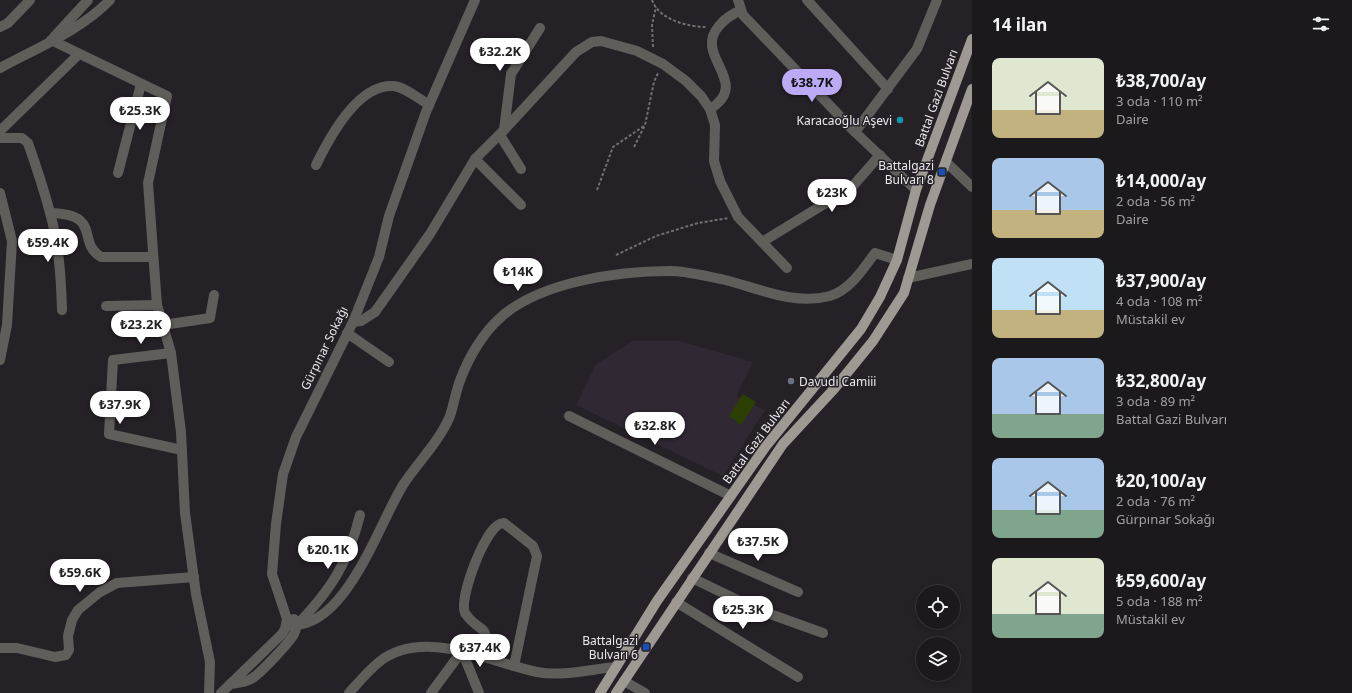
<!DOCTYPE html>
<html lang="tr">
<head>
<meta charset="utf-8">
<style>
	body { margin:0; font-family:"Noto Sans",sans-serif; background:#252226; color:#f1f3f6; height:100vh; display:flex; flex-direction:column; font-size:15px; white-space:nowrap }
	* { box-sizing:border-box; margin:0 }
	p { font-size:13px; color:#a0a0a4 }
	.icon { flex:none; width:22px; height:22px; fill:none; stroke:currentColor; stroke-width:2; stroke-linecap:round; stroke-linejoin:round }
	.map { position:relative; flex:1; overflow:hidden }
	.panel { display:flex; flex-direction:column; background:#1c191d; width:380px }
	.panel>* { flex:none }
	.controls { position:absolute; left:916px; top:585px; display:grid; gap:8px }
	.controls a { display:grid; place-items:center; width:44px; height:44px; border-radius:50%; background:#1c191d; box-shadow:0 2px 6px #0003,0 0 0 1px #3a383b; font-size:20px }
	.price { position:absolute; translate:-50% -34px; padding:0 9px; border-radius:14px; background:#fff; color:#222; font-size:13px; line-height:26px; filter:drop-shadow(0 1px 2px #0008) }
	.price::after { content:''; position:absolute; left:50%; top:24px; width:12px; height:9px; margin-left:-6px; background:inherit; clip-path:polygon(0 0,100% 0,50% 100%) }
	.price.current { background:#bcaaf5; color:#111 }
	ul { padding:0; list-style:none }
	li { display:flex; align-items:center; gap:12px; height:100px; padding:0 20px }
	li span { display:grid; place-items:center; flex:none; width:112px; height:80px; border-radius:8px; color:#555 }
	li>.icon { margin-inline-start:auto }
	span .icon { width:48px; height:48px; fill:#fffc; stroke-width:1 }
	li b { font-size:17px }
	h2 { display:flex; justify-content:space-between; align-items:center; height:48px; padding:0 20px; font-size:17px }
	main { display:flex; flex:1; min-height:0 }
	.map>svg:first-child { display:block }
</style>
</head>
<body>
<main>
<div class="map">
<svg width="972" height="693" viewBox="0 0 972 693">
	<rect width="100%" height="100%" fill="#262127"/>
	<polygon fill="#302833" points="633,341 679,341 753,362 736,396 765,410 723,476 576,405 596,364"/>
	<polygon fill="#2c3f03" points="743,394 756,402 741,425 729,416"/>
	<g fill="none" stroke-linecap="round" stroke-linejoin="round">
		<g stroke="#726e73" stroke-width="2" stroke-dasharray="3 2" stroke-linecap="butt">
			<path d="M652,0c7,20 36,27 55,27"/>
			<polyline points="653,47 652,25 656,7"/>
			<polyline points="634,147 645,125 654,82 658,73"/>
			<polyline points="597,190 613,147 644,126"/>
			<polyline points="616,255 656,236 698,223 729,218"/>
		</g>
		<g stroke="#605e5a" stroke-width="10">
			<polyline points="738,0 743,15 855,132 916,190"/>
			<polyline points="807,0 888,89"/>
			<polyline points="0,27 8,23 30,0"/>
			<polyline points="54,37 88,0"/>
			<polyline points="51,40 167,96 148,183 157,305 171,353 181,432 185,513 196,594 210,662 209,693"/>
			<path d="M0,68c37,-20 81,-38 110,-68"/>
			<path d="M710,109c43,-27 -18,-53 9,-83 6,-8 14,-12 22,-16"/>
			<polyline points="504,130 511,74 540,28"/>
			<polyline points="0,131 79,54"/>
			<polyline points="855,132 917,49 937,0"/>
			<polyline points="500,135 521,169"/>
			<path d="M0,138h22l6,5c8,23 16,46 22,70 9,32 11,64 12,97"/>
			<polyline points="475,159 521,205"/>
			<polyline points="946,162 972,187"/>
			<path d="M316,165c13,-27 42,-82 78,-79 12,2 24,12 35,19"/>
			<polyline points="118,173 141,84"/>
			<polyline points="0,193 12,241 7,325 0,360"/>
			<path d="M50,213c53,1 26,29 51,44h52"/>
			<polyline points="762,242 852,187 880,155"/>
			<polyline points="908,278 972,264"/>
			<polyline points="106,306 157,305"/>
			<polyline points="353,322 361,321 375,312 430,234 475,159 504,130 576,52 592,42 601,41 637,51 663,64 686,81 701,96 710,109 715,125 714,161 720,181 738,217 787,268"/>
			<polyline points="163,325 210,318 214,295"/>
			<polyline points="347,333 389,362"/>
			<polyline points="171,353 113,360 109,434 182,450"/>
			<polyline points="569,416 731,496"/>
			<polyline points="709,553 798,592"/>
			<polyline points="692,578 756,609 823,633"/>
			<polyline points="676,602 798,677"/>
			<path d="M298,624c34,-36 50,-61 62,-109"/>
			<path d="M287,625c58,7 91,-100 116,-140 15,-23 36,-43 47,-69 4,-12 6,-26 11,-38 8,-21 22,-45 39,-60 39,-36 118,-47 170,-47 16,0 35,5 51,8 35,8 72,27 109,17 20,-6 33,-27 45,-43l22,7"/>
			<polyline points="0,648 17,648 55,657 66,655 69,650 68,636 72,620 78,610 100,592 117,583 194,577"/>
			<polyline points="462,651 479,693"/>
			<path d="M482,656c10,-34 -2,-21 -17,-43 -7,-14 22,-92 39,-90l29,23 4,10 -23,110"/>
			<polyline points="624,681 645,693"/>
			<path d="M230,684c7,-1 14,-1 21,-5 8,-4 39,-37 43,-45 3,-5 2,-10 0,-15"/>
			<polyline points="221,693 282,634 285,629 287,619 272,574 276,524 283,474 296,437 353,322 379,257 389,216 426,112 475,0"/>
			<path d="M349,693c9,-10 19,-22 30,-31 44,-35 110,0 158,10 25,5 54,-3 79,-5"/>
			<polyline points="431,693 462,651"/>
		</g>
		<g stroke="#9e9992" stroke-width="10">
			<polyline points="600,693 657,601 766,446 861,329 880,297 897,260 916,190 972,39"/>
			<polyline points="616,693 783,444 834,389 873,341 904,293 930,205 972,89"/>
		</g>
	</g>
	<circle fill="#0f9aa8" stroke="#262127" stroke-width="1.5" cx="900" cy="120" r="4"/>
	<g fill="#1a4fb4" stroke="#262127" stroke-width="1.5">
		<rect x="938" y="168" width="8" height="8" rx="2"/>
		<rect x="642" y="643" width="8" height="8" rx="2"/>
	</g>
	<circle fill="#6b7280" stroke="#262127" stroke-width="1.5" cx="791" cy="381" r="4"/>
	<g text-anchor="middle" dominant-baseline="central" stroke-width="3" stroke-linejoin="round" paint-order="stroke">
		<g font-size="12" fill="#ebe8ec" stroke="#262127">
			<text transform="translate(936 98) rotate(-70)">Battal Gazi Bulvarı</text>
			<text transform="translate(324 348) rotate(-64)">Gürpınar Sokağı</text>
			<text transform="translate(756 441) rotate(-53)">Battal Gazi Bulvarı</text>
		</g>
		<g font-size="12" fill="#ebe8ec" stroke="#262127" text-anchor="end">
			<text x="892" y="120">Karacaoğlu Aşevi</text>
			<text x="934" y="165">Battalgazi<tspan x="934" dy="14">Bulvarı 8</tspan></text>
			<text x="799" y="381" text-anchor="start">Davudi Camiii</text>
			<text x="638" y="640">Battalgazi<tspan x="638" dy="14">Bulvarı 6</tspan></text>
		</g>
	</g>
</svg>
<div class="controls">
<a><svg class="icon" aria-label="locate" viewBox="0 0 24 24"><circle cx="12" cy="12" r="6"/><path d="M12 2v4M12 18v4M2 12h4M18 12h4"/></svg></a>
<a><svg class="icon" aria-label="layers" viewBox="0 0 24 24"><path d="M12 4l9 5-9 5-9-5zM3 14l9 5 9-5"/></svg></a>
</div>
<b class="price" style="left:500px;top:72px">₺32.2K</b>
<b class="price current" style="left:812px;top:103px">₺38.7K</b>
<b class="price" style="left:140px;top:131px">₺25.3K</b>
<b class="price" style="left:832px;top:213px">₺23K</b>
<b class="price" style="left:48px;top:263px">₺59.4K</b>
<b class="price" style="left:518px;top:292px">₺14K</b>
<b class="price" style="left:141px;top:345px">₺23.2K</b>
<b class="price" style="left:120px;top:425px">₺37.9K</b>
<b class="price" style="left:655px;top:446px">₺32.8K</b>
<b class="price" style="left:758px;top:562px">₺37.5K</b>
<b class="price" style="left:328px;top:570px">₺20.1K</b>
<b class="price" style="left:80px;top:593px">₺59.6K</b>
<b class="price" style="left:743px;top:630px">₺25.3K</b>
<b class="price" style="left:480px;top:668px">₺37.4K</b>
</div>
<section class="panel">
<h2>14 ilan<svg class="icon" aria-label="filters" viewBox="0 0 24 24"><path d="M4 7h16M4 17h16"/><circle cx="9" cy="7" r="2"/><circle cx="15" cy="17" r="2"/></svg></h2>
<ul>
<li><span style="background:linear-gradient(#dfe7d0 65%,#c2b280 0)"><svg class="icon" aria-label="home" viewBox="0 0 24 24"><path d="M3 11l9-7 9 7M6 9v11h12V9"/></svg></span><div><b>₺38,700/ay</b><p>3 oda · 110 m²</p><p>Daire</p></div></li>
<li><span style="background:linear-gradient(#a9c7e8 65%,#c2b280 0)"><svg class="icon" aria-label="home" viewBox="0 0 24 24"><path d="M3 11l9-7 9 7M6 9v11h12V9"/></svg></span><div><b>₺14,000/ay</b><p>2 oda · 56 m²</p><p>Daire</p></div></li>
<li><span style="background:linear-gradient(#bfe0f5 65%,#c2b280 0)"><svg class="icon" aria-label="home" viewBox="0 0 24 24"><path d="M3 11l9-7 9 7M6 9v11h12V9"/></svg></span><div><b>₺37,900/ay</b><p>4 oda · 108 m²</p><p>Müstakil ev</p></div></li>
<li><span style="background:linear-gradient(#a9c7e8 70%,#7fa58c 0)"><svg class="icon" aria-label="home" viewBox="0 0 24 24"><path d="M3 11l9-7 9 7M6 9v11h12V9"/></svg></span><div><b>₺32,800/ay</b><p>3 oda · 89 m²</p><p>Battal Gazi Bulvarı</p></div></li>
<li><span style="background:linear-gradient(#a9c7e8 65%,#7fa58c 0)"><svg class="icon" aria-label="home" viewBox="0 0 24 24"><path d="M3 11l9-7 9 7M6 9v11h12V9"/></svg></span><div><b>₺20,100/ay</b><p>2 oda · 76 m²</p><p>Gürpınar Sokağı</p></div></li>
<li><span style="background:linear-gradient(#dfe7d0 70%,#7fa58c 0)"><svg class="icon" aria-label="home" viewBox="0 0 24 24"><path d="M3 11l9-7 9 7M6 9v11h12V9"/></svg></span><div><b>₺59,600/ay</b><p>5 oda · 188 m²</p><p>Müstakil ev</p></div></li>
</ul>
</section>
</main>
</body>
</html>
